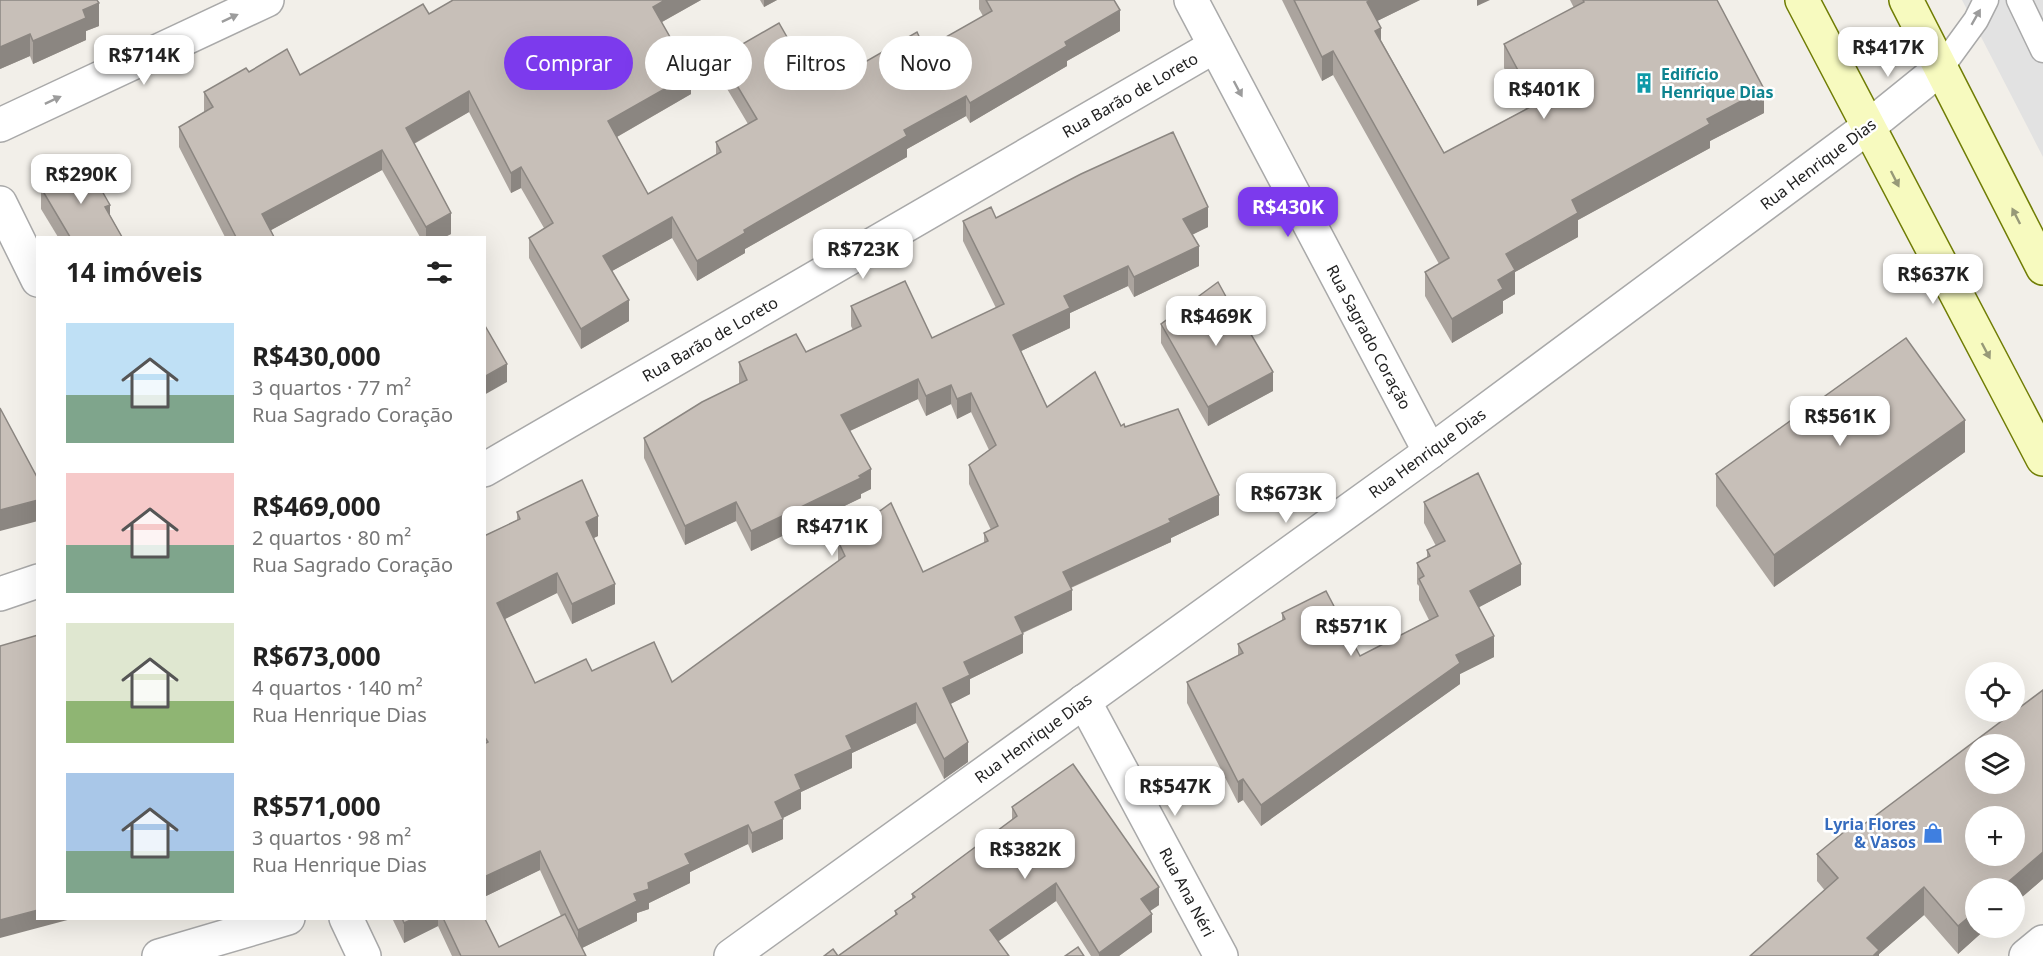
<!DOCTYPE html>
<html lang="pt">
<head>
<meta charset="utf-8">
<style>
	body { margin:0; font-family:"Noto Sans",sans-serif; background:#f2f2f2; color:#222; height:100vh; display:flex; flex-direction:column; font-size:22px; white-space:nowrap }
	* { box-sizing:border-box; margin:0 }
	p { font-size:20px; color:#767676 }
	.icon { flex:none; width:33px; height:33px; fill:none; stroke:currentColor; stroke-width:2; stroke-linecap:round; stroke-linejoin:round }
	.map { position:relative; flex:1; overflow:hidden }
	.side { position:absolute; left:36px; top:236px; width:450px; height:684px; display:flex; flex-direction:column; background:#fff; border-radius:0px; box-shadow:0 6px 24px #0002 }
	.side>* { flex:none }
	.hud { position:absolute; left:504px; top:36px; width:570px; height:54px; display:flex; gap:12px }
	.tools { position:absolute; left:1965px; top:662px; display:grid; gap:12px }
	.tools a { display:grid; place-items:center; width:60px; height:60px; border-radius:50%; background:#fff; box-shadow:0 6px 24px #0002; font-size:30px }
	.price { position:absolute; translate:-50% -51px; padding:0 14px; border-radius:12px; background:#fff; color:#222; font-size:20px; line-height:39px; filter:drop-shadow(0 2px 3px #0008) }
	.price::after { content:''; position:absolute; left:50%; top:36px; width:18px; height:14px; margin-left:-9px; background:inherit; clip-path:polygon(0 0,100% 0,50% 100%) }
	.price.current { background:#7c3aed; color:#fff }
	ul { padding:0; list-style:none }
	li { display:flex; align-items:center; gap:18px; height:150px; padding:0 30px }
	li span { display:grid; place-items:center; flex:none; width:168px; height:120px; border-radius:0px; color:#555 }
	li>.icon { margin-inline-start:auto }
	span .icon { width:72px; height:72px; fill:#fffc; stroke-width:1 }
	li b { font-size:26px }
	h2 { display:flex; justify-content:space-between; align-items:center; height:72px; padding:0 30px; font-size:26px }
	.pill { padding:0 21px; border-radius:27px; background:#fff; box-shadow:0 6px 24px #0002; font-size:21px; line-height:54px }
	.pill.current { background:#7c3aed; color:#fff }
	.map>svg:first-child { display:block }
</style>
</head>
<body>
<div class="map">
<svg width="2043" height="956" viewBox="0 0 2043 956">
	<rect width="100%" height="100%" fill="#f2efe9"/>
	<polygon fill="#e2e2e2" points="1962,0 2043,0 2043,157"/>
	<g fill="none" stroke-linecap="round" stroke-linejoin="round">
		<g stroke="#a9a9a9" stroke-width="27">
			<g id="service">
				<polyline points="2019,0 2043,50"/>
				<polyline points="1941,68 1976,20 1986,0"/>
			</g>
		</g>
		<g stroke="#a9a9a9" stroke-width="36">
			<g id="minor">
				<polyline points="1191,0 1430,452"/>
				<polyline points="0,125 267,0"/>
				<polyline points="0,203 38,280"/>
				<polyline points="484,470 1215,46"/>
				<polyline points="0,594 38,581"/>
				<polyline points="1084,701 1221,956"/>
				<polyline points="346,918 364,956"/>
				<polyline points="159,956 288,918"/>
				<polyline points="731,956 1430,452 1868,127 1941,68"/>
				<polyline points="2026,956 2043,942"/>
			</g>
		</g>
		<g stroke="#707d05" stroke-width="36">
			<g id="secondary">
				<polyline points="1802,0 2043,459"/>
				<polyline points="1906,0 2043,268"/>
			</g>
		</g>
		<use href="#service" stroke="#fff" stroke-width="24"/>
		<use href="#minor" stroke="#fff" stroke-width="33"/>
		<use href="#secondary" stroke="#f7fabf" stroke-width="33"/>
	</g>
	<g fill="#aba49e">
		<polygon points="0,0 99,26 86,31 86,40 33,64 30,56 0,69"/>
		<polygon points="453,0 701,0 662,22 691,94 617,137 648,194 716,156 716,142 748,124 720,77 720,57 807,72 853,69 925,49 983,16 979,9 979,0 1114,0 1120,31 1067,61 1067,66 970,123 966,116 907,149 907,157 745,249 745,253 697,281 672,238 612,271 629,321 581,349 529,258 529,238 544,228 521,188 511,193 469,112 414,144 451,234 445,237 420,237 382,170 271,230 274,237 225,237 179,147 179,127 204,112 204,92 249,72 300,75 429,14"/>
		<polygon points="760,0 777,0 764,7"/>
		<polygon points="1282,0 1420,0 1377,21 1381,40 1444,153 1526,109 1504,68 1504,44 1574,8 1570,0 1717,0 1764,113 1710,141 1710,148 1578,220 1578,237 1515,272 1515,294 1503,301 1503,313 1452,343 1425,296 1425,272 1439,264 1333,75 1322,81"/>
		<polygon points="41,188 110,215 122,237 58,237 41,209"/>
		<polygon points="996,218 1208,227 1192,235 1199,266 1134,297 1128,286 1070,313 1070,328 1021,351 1047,407 1125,427 1219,515 1171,538 1171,542 1071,588 1072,610 1023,633 1023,653 970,679 970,694 950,704 968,762 944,779 916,723 852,753 852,768 801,792 801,809 782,818 783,839 752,853 748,844 690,872 690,883 649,903 649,909 637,913 637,921 582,948 586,956 452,956 438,926 404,943 392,918 484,918 499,947 561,916 540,870 484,897 484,536 517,520 517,512 598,536 593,538 615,604 572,624 557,593 505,619 535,683 592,671 672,682 838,561 838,541 923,572 984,543 984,533 991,530 969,484 969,465 989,450 971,412 957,419 951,404 926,416 918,399 850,431 871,489 861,494 861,498 751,551 736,521 685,545 644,458 644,438 739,384 739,362 806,352 853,330 851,326 851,306 932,338 996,308 963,241 963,221"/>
		<polygon points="1161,324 1273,391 1208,426 1161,343"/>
		<polygon points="1965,452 1774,587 1716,506 1716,474"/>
		<polygon points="1424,502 1521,585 1479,607 1494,657 1460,674 1460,684 1261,826 1243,800 1238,803 1187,703 1187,682 1238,655 1238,644 1282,621 1282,613 1360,656 1429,620 1419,600 1419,586 1417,584 1417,563 1427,558 1427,550 1436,546 1424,523"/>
		<polygon points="1012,807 1159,905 1150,911 1152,932 1119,956 1091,956 1056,901 999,941 895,916 895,911 912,899 912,894 1012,820"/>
		<polygon points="1859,828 2043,879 2014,904 2014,888 1976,927 1988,927 1958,954 1924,915 1879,954 1879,956 1817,881 1817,854"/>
	</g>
	<g fill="#8b8681">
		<polygon points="665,0 701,0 653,27 653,7"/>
		<polygon points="764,0 777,0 764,7"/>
		<polygon points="1371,0 1420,0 1367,26 1367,2"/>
		<polygon points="1477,0 1490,0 1477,6"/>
		<polygon points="99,3 99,26 86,31 86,40 33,64 33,41 83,10"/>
		<polygon points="1120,10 1120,31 1067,61 1067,66 970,123 970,103 1065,42"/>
		<polygon points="1381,28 1381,52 1375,31"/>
		<polygon points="30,34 30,56 0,69 0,47"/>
		<polygon points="1333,51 1333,75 1322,81 1322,57"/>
		<polygon points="691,74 691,94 608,142 608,121"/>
		<polygon points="1764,89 1764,113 1710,141 1710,148 1578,220 1578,237 1515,272 1515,294 1503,301 1503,313 1452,343 1452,319 1498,280 1506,254 1572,200 1707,119"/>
		<polygon points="469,91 469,112 406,148 406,128"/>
		<polygon points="966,96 966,116 907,149 907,157 745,249 745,253 697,281 697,261 744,230 904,130"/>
		<polygon points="382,150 382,170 262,235 262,214"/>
		<polygon points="521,167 521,188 511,193 511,173"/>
		<polygon points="110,205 110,225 105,207"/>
		<polygon points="1208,207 1208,227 1183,239 1183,219"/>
		<polygon points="451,213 451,234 445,237 426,237 426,227"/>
		<polygon points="672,217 672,238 603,276 603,256"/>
		<polygon points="1199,246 1199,266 1134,297 1134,277"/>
		<polygon points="1128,266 1128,286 1070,313 1070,328 1013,355 1013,335 1064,296"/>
		<polygon points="629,300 629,321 581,349 581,329"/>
		<polygon points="507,364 507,382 484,395 484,377"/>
		<polygon points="1273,372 1273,391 1208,426 1208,407"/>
		<polygon points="918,379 918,399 841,435 841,415"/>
		<polygon points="951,385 951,404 926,416 926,396"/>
		<polygon points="971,393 971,412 957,419 957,399"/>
		<polygon points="1965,420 1965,452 1774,587 1774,555"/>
		<polygon points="871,469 871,489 861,494 861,498 751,551 751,531"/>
		<polygon points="1219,495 1219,515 1171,538 1171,542 1063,591 1063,572"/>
		<polygon points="38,500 38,521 0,531 0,510"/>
		<polygon points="736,502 736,521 685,545 685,526"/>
		<polygon points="598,516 598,536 586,542 586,522"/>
		<polygon points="1521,564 1521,585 1470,612 1470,591"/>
		<polygon points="557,573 557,593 497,623 497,603"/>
		<polygon points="615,584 615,604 572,624 572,604"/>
		<polygon points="1072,590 1072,610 1015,636 1015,617"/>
		<polygon points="1023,634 1023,653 970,679 970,694 943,708 943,688 964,662"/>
		<polygon points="1494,636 1494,657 1460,674 1460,684 1261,826 1261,805 1456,655"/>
		<polygon points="916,703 916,723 852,753 852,768 801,792 801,809 775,822 775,802 795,775 846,736"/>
		<polygon points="968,742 968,762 944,779 944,759"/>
		<polygon points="1243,779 1243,800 1238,803 1238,782"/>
		<polygon points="783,819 783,839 752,853 752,833"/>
		<polygon points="748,825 748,844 690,872 690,883 649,903 649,909 637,913 637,921 578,950 578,930 634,894 685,854"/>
		<polygon points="540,851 540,870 484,897 484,877"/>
		<polygon points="2043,852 2043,879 2014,904 2014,888 2001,888"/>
		<polygon points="1056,883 1056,901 990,947 990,930"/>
		<polygon points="1159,887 1159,905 1141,917 1141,899"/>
		<polygon points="1924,887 1924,915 1879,954 1879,956 1867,956 1867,938"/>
		<polygon points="38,910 38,918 75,918 0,938 0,920"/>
		<polygon points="1976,911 1976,927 1988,927 1958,954 1958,926"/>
		<polygon points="1152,914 1152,932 1119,956 1099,956 1099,953"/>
		<polygon points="415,918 438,918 438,926 404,943 404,923"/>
	</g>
	<g fill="#c7bfb8" stroke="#8b8681" stroke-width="1.5" fill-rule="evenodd">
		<polygon points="0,0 97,0 99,3 83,10 86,18 33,41 30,34 0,47"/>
		<polygon points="453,0 665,0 653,7 691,74 608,121 648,194 721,152 716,142 757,119 720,57 779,23 807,72 843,51 853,69 917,32 925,49 992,11 986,0 1114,0 1120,10 1065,42 1067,46 970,103 966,96 904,130 907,136 744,230 745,233 697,261 672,217 603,256 629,300 581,329 529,238 553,223 521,167 511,173 469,91 406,128 451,213 426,227 382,150 262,214 274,237 236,237 179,127 213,107 204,92 246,68 249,72 287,49 300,75 423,4 429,14"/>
		<polygon points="1294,0 1371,0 1367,2 1381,28 1375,31 1444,153 1536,104 1504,44 1584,2 1583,0 1717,0 1764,89 1707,119 1710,124 1572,200 1578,213 1506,254 1515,270 1498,280 1503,289 1452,319 1425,272 1449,258 1333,51 1322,57"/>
		<polygon points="1173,132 1208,207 1183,219 1199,246 1134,277 1128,266 1064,296 1070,308 1013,335 1047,407 1095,372 1121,426 1124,424 1125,427 1178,409 1219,495 1169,519 1171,522 1063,572 1072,590 1015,617 1023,634 964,662 970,675 943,688 968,742 944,759 916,703 846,736 852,749 795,775 801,789 775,802 783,819 752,833 748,825 685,854 690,864 648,883 649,889 634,894 637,901 578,930 540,851 484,877 484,744 488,742 484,736 484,536 520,519 517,512 582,480 598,516 586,522 615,584 572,604 557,573 497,603 535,683 586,659 592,671 654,642 672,682 845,556 838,541 891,503 923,572 988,541 984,533 998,526 969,465 996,445 971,393 957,399 951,385 926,396 918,379 841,415 871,469 859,476 861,478 751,531 736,502 685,526 644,438 702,402 747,380 739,362 796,334 806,352 861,326 851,306 905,281 932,338 1004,304 963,221 991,207 996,218 1081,174"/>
		<polygon points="86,163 110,205 105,207 122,237 70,237 41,188"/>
		<polygon points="1218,282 1242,326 1245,324 1273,372 1208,407 1161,324"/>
		<polygon points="484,324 507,364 484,377"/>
		<polygon points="1906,338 1965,420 1774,555 1716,474"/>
		<polygon points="0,408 38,479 38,500 0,510"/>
		<polygon points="1478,473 1521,564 1470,591 1494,636 1456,655 1460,663 1261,805 1243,779 1238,782 1187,682 1243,653 1238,644 1285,619 1282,613 1326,591 1360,656 1438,616 1419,579 1424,576 1417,563 1430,556 1427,550 1445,541 1424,502"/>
		<polygon points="38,635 38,910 0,920 0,646"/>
		<path d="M2043,690v162l-42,36h-25v23l-18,15 -34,-39 -57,51 12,12 -6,6h-123l88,-78 -21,-24 38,-31 4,5zM1976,744h38v39h-38zM1976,816h38v39h-38z"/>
		<polygon points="1073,764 1159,887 1141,899 1152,914 1099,953 1056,883 990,930 1009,956 838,956 897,914 895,911 915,897 912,894 1017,816 1012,807"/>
		<polygon points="565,914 586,956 461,956 443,918 484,918 484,917 499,947"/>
		<polygon points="402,918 415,918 404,923"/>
		<polygon points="1078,947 1084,956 1065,956"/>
		<polygon points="833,949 838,956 824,956"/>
	</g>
	<defs><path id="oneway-solid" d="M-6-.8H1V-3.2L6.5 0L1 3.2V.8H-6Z" transform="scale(1.5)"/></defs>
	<g fill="#9c9c9c">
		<use href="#oneway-solid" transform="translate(1976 17) rotate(-60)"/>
		<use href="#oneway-solid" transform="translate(230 18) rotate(-25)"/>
		<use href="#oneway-solid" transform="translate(1238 89) rotate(62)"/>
		<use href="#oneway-solid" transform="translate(53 100) rotate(-25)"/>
	</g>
	<g fill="#979978">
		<use href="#oneway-solid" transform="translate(1895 179) rotate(63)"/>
		<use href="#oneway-solid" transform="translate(2016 216) rotate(-117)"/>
		<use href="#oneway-solid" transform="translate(1986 351) rotate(62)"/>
	</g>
	<defs>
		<g id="building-bare" transform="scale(1.62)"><path d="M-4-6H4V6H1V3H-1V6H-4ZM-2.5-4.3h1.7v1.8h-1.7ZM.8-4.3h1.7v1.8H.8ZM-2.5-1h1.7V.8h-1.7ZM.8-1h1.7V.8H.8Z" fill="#0f9aa8" stroke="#fff" stroke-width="2.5" paint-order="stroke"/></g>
		<g id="shop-bare" transform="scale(1.62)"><path d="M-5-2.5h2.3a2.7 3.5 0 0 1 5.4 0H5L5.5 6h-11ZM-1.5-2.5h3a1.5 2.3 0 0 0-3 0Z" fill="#3f7fe0" stroke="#fff" stroke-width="2.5" paint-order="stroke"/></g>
	</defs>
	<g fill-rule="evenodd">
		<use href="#building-bare" x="1644" y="83"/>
		<use href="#shop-bare" x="1933" y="833"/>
	</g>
	<g text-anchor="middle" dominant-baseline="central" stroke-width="5" stroke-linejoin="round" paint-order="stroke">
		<g font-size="16" font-weight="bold" fill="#0d838f" stroke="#fff" text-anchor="start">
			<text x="1661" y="74">Edifício<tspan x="1661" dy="18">Henrique Dias</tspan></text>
		</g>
		<g font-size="16" fill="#222" stroke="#fff">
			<text transform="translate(1130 95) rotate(-30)">Rua Barão de Loreto</text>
			<text transform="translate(1818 164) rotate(-37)">Rua Henrique Dias</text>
			<text transform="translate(1369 337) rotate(62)">Rua Sagrado Coração</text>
			<text transform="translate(710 339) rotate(-30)">Rua Barão de Loreto</text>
			<text transform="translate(1427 453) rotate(-36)">Rua Henrique Dias</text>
			<text transform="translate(1033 738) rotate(-36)">Rua Henrique Dias</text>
			<text transform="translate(1187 892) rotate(62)">Rua Ana Néri</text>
		</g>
		<g font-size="16" font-weight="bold" fill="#366cbe" stroke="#fff" text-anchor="end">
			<text x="1916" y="824">Lyria Flores<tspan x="1916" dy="18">&amp; Vasos</tspan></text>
		</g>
	</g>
</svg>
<div class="tools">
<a><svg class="icon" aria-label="locate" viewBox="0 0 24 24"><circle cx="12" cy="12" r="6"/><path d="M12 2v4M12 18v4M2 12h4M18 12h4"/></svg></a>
<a><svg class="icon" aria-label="layers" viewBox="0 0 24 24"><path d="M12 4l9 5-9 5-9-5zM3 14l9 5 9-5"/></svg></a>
<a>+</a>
<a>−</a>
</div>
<b class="price" style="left:1888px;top:78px">R$417K</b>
<b class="price" style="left:144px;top:86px">R$714K</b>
<b class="price" style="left:1544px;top:120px">R$401K</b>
<b class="price" style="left:81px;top:205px">R$290K</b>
<b class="price current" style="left:1288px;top:238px">R$430K</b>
<b class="price" style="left:863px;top:280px">R$723K</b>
<b class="price" style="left:1933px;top:305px">R$637K</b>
<b class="price" style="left:1216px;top:347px">R$469K</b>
<b class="price" style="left:1840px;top:447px">R$561K</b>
<b class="price" style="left:1286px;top:524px">R$673K</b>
<b class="price" style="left:832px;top:557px">R$471K</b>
<b class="price" style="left:1351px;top:657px">R$571K</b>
<b class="price" style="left:1175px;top:817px">R$547K</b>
<b class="price" style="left:1025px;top:880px">R$382K</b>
<div class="hud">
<a class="pill current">Comprar</a>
<a class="pill">Alugar</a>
<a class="pill">Filtros</a>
<a class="pill">Novo</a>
</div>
<section class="side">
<h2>14 imóveis<svg class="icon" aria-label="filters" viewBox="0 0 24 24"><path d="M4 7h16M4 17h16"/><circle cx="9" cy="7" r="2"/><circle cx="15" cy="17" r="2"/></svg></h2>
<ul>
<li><span style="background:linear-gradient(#bfe0f5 60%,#7fa58c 0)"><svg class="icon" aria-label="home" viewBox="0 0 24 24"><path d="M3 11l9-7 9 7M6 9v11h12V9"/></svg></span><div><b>R$430,000</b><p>3 quartos · 77 m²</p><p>Rua Sagrado Coração</p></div></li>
<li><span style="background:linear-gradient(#f6c9c9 60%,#7fa58c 0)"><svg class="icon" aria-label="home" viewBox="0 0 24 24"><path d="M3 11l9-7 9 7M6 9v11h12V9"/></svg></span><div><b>R$469,000</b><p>2 quartos · 80 m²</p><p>Rua Sagrado Coração</p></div></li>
<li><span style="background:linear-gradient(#dfe7d0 65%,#8fb573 0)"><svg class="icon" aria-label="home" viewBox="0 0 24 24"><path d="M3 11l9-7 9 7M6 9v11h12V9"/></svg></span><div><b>R$673,000</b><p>4 quartos · 140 m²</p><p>Rua Henrique Dias</p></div></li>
<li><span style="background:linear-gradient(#a9c7e8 65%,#7fa58c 0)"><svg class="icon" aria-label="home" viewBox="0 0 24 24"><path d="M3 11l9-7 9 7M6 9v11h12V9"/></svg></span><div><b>R$571,000</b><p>3 quartos · 98 m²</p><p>Rua Henrique Dias</p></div></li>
</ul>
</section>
</div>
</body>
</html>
